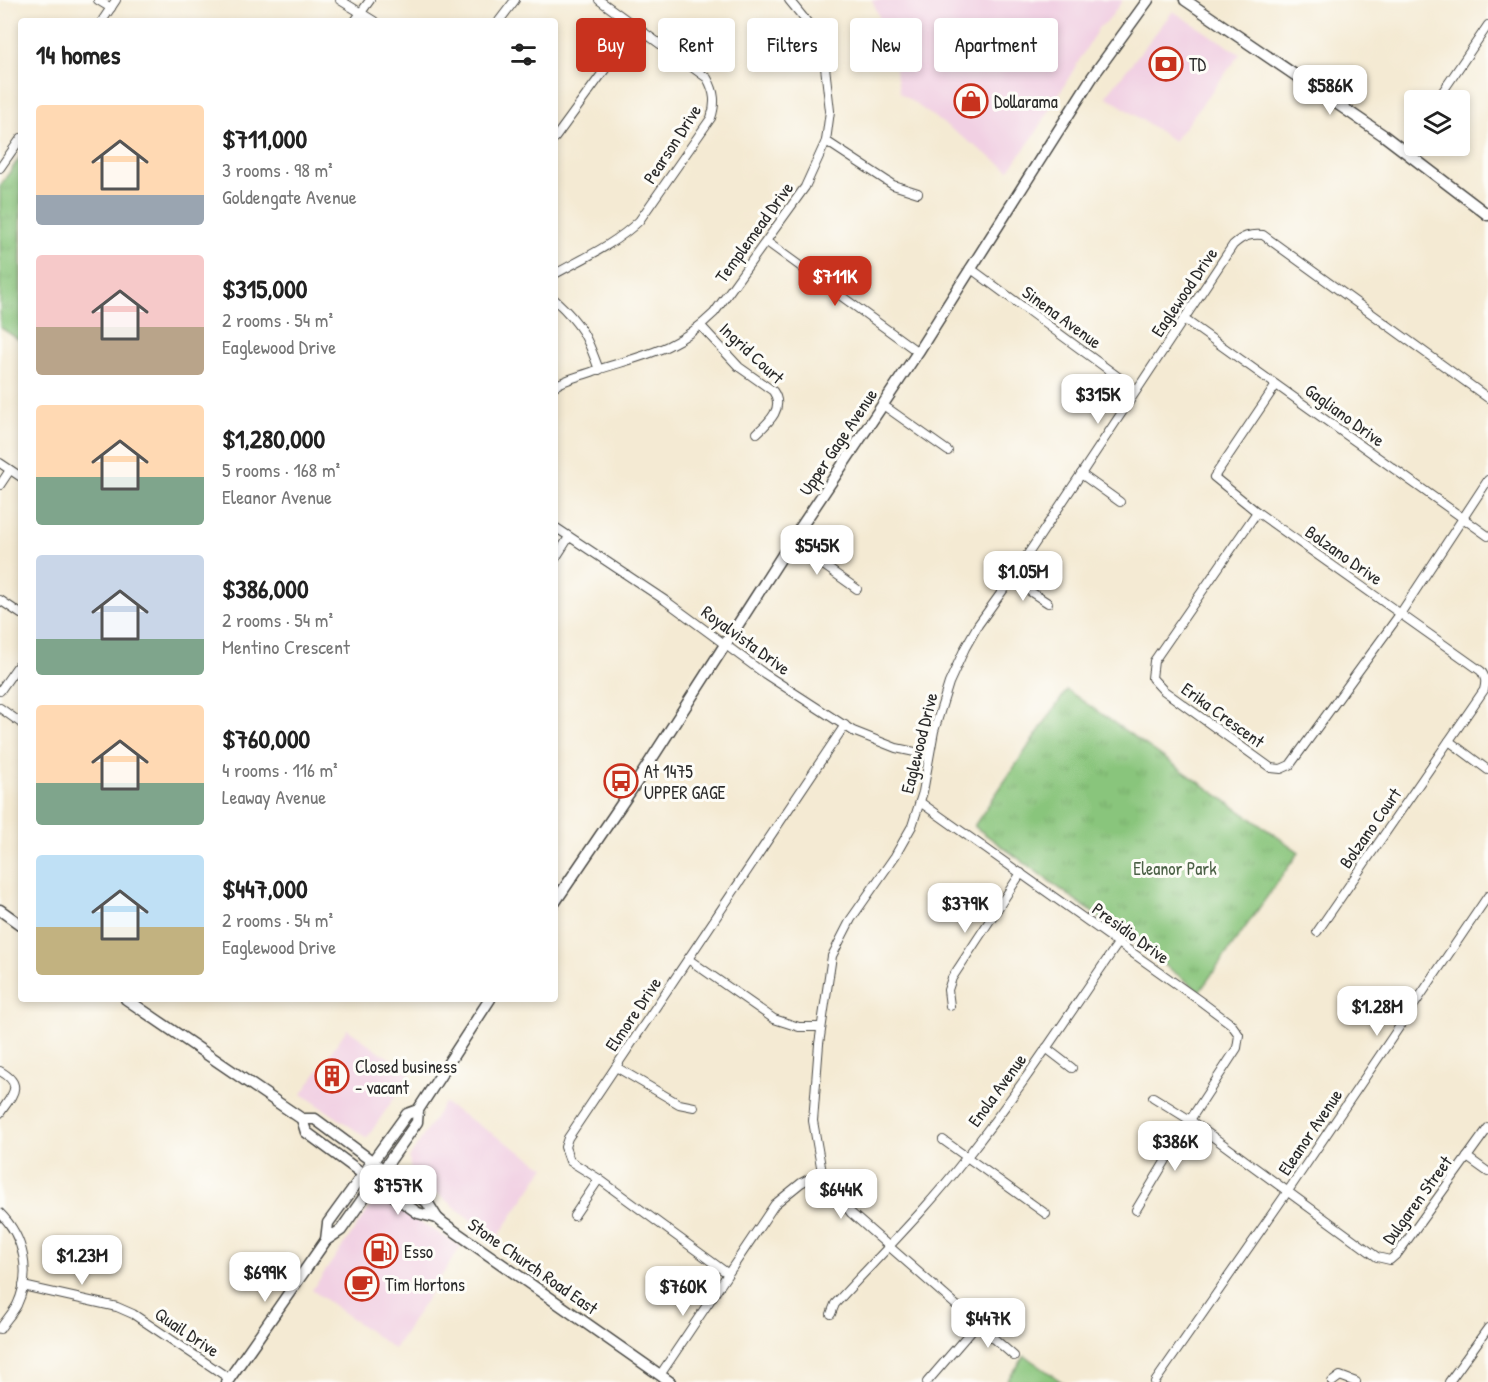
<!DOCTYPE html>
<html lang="en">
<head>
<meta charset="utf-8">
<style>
	body { margin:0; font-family:"Patrick Hand",sans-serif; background:#f2f2f2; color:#222; height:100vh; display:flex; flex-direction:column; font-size:22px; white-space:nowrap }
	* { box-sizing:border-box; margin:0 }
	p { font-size:20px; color:#767676 }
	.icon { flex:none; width:33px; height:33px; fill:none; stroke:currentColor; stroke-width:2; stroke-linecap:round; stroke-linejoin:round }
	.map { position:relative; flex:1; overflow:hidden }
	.panel { position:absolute; left:18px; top:18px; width:540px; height:984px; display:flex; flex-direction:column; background:#fff; border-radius:6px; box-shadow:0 3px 9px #0003 }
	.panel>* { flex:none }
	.banner { position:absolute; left:576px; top:18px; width:570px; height:54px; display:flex; gap:12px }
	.tools { position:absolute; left:1404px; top:90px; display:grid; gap:12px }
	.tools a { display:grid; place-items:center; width:66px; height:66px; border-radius:6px; background:#fff; box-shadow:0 3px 9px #0003; font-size:30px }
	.price { position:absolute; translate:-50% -51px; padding:0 14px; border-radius:12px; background:#fff; color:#222; font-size:20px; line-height:39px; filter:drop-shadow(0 2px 3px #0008) }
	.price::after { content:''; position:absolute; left:50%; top:36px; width:18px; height:14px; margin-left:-9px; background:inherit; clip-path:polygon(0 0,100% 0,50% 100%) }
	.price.on { background:#c8321e; color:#fff }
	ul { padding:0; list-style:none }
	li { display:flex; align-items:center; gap:18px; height:150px; padding:0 18px }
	li span { display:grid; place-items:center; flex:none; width:168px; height:120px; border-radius:6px; color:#555 }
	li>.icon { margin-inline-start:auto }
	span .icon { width:72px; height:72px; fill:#fffc; stroke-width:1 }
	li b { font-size:26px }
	h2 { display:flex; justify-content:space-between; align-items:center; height:72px; padding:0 18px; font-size:26px }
	.tag { padding:0 21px; border-radius:6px; background:#fff; box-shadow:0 3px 9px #0003; font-size:21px; line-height:54px }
	.tag.on { background:#c8321e; color:#fff }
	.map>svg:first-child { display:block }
</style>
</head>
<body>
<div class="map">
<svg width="1488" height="1382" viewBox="0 0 1488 1382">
	<defs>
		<pattern id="park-tufts" width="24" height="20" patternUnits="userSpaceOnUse" patternTransform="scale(1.5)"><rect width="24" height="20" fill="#89c57b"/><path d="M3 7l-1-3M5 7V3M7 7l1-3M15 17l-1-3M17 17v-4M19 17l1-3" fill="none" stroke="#76a96a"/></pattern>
	</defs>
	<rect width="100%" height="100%" fill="#fdfcf7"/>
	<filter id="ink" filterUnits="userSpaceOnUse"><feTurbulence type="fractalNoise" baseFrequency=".0167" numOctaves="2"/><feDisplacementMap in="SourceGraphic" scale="12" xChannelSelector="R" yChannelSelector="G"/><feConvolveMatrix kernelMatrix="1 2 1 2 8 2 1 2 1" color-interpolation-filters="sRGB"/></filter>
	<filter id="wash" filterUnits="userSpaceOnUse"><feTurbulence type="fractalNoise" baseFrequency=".008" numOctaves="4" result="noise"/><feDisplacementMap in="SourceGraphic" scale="24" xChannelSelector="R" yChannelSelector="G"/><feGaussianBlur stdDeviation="1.35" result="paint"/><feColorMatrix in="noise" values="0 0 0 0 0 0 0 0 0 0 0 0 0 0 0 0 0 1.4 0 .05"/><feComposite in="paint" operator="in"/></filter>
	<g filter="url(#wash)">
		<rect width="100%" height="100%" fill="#f4ead3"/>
		<g fill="#f1d0e3">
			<polygon points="872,0 1123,0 1107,22 1099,27 1036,133 1009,170 900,93 890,43"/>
			<polygon points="1173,11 1240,54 1174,141 1106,96"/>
			<polygon points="347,1029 411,1073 367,1138 302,1094"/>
			<polygon points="444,1103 545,1167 496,1240 411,1172 409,1158"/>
			<polygon points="390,1205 461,1246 394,1349 312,1290 371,1206"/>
		</g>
		<polygon fill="#89c57b" stroke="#5a7853" stroke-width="1.5" points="1025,1356 1062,1382 1006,1382"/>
		<g fill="url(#park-tufts)" stroke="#5a7853" stroke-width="1.5">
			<polygon points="21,156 21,341 0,327 0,186"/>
			<polygon points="1067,690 1299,852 1200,991 974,826"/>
		</g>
	</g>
	<g filter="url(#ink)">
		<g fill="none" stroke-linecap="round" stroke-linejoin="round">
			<g stroke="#494844" stroke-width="10">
				<g id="minor">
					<polyline points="98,0 111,8"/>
					<polyline points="340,0 374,21"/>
					<polyline points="102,21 116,0"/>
					<polyline points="355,21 370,0"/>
					<polyline points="499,21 515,0"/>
					<polyline points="1437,100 1488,25"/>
					<polyline points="555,138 636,27"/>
					<polyline points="826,141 893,185 918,193"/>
					<polyline points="1403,150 1414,134"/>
					<polyline points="0,168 21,138"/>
					<polyline points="767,242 918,352"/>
					<polyline points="970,268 1136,390"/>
					<path d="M555,274c29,-16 60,-30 84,-53l72,-103c5,-15 4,-26 -4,-40l-108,-78"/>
					<path d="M555,300c26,24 32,36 44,70"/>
					<polyline points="1184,319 1488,536"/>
					<path d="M701,326l38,41 34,24c12,17 -4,31 -16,42"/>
					<path d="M1276,385l-62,92 43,35 224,159c5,7 5,11 3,19l-167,242"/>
					<path d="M555,386c11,-7 26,-10 39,-15 49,-16 80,-19 120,-58l91,-126 21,-46 4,-30 -5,-44 -18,-45 -18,-22"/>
					<polyline points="883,405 948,451"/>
					<polyline points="0,463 21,477"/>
					<polyline points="1081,474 1120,502"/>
					<polyline points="0,485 10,470"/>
					<polyline points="1257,512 1154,661 1152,678 1163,690 1271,768 1281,769 1290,765 1400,614 1488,480"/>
					<polyline points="555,527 666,601 765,674 853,731 896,748 929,755"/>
					<polyline points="791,542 857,589"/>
					<polyline points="555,559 569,537"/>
					<polyline points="1011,579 1048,603"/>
					<polyline points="0,600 21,614"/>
					<polyline points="0,691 21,661"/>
					<polyline points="0,708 21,723"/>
					<polyline points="1449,741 1488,770"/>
					<polyline points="920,802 1203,1003 1231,1024 1239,1035 1237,1048 1190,1120 1136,1210"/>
					<polyline points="688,959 774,1019 799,1027 821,1027"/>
					<polyline points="950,1006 948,990 952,978 1021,873"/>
					<polyline points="1046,1048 1072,1068"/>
					<polyline points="616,1067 679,1104 694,1107"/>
					<path d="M0,1071c25,14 12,24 0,42"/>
					<polyline points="1153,1097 1190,1120 1377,1257 1390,1260 1398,1253 1488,1128"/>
					<polyline points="943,1140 1046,1214"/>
					<polyline points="1467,1157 1488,1172"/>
					<path d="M0,1213c24,24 32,60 17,92 -5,9 -12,16 -17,24"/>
					<polyline points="574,1216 599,1179"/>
					<polyline points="727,1273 599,1179 570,1161 565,1147 568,1138 845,725"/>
					<polyline points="23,1286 117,1307 133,1314 230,1379"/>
					<path d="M831,1314l4,-10c44,-48 91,-94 131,-146 55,-69 103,-144 153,-216"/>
					<path d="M1014,1356l-163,-143 -29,-41 -9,-51 6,-77 13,-88 19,-37 44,-63 17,-30 11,-34 11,-61 15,-48 16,-35 13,-23 36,-50 219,-330c10,-9 16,-11 30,-10l225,163"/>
					<polyline points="660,1375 775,1204 801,1183 822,1172"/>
					<polyline points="927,1382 978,1323"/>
					<polyline points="1155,1382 1288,1191 1488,896"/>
					<polyline points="1332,1382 1340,1376 1356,1382"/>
					<polyline points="1449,1382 1488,1328"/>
				</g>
			</g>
			<g stroke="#494844" stroke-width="13">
				<g id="secondary">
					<polyline points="1185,0 1383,135 1488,215"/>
					<polyline points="555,902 640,777 791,542 918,352 1093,76 1148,0"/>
					<polyline points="0,910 21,925"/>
					<polyline points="126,999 302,1119 315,1119 427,1202 437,1218 443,1223 670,1382"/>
					<polyline points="302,1119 306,1132 363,1174 418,1213 437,1218"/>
					<polyline points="326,1240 328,1223 407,1114 418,1110"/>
					<polyline points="227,1382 326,1240 341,1230 417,1122 418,1110 490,999"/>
				</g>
			</g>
			<use href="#minor" stroke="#fff" stroke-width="8"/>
			<use href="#secondary" stroke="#fff" stroke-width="10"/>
		</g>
	</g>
	<defs>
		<g id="bank-ring" transform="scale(1.725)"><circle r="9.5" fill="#fdfcf7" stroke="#c8321e" stroke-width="1.5"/><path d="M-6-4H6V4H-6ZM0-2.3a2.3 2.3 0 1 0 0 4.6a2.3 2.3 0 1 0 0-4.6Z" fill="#c8321e"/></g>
		<g id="shop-ring" transform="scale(1.725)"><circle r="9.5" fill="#fdfcf7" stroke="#c8321e" stroke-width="1.5"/><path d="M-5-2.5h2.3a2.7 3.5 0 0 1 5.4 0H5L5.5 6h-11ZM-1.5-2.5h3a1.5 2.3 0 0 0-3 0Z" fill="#c8321e"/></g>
		<g id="bus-ring" transform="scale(1.725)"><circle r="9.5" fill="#fdfcf7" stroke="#c8321e" stroke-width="1.5"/><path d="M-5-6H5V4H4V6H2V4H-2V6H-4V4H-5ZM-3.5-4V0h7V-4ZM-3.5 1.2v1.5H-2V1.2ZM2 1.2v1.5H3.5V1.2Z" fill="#c8321e"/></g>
		<g id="building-ring" transform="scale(1.725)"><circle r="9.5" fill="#fdfcf7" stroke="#c8321e" stroke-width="1.5"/><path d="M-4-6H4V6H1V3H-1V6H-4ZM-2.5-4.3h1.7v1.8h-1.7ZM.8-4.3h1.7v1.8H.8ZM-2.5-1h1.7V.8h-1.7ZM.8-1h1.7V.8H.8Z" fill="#c8321e"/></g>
		<g id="fuel-ring" transform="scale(1.725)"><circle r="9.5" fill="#fdfcf7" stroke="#c8321e" stroke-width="1.5"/><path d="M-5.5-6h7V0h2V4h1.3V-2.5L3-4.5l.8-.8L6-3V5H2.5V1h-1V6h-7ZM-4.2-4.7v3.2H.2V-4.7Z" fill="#c8321e"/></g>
		<g id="cafe-ring" transform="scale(1.725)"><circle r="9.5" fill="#fdfcf7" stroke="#c8321e" stroke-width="1.5"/><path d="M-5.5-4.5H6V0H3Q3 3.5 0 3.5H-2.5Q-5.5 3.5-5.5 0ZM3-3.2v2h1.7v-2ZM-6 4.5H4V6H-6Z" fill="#c8321e"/></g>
	</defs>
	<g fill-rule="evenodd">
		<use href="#bank-ring" x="1166" y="64"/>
		<use href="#shop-ring" x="971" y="101"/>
		<use href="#bus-ring" x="621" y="781"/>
		<use href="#building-ring" x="332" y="1076"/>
		<use href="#fuel-ring" x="381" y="1251"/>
		<use href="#cafe-ring" x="362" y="1284"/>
	</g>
	<g text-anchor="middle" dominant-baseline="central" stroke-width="6" stroke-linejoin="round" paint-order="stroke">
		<g font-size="18" fill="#2b2b2b" stroke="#fdfcf7" text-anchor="start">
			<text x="1189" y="64">TD</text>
			<text x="994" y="101">Dollarama</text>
			<text x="644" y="771">At 1475<tspan x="644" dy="21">UPPER GAGE</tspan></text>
			<text x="355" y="1066">Closed business<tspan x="355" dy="21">- vacant</tspan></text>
			<text x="404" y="1251">Esso</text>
			<text x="385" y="1284">Tim Hortons</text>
		</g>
		<g font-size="18" fill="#2b2b2b" stroke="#fdfcf7">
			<text transform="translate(672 144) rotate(-57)">Pearson Drive</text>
			<text transform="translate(754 232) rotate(-54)">Templemead Drive</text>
			<text transform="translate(1184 292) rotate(-56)">Eaglewood Drive</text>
			<text transform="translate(1062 317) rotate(36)">Sinena Avenue</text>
			<text transform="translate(752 353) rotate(43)">Ingrid Court</text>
			<text transform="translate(1345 415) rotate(36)">Gagliano Drive</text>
			<text transform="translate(838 442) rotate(-56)">Upper Gage Avenue</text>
			<text transform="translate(1344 555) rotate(35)">Bolzano Drive</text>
			<text transform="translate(746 640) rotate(36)">Royalvista Drive</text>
			<text transform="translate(1223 715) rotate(36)">Erika Crescent</text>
			<text transform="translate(919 743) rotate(-76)">Eaglewood Drive</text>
			<text transform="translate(1370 828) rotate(-55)">Bolzano Court</text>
			<text transform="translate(1131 933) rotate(36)">Presidio Drive</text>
			<text transform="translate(633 1014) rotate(-56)">Elmore Drive</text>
			<text transform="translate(997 1090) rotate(-54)">Enola Avenue</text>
			<text transform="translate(1310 1132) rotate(-56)">Eleanor Avenue</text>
			<text transform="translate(1417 1200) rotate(-54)">Dulgaren Street</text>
			<text transform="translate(533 1266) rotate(35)">Stone Church Road East</text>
			<text transform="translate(187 1332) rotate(34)">Quail Drive</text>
		</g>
		<g font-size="18" fill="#4c6147" stroke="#fdfcf7">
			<text x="1175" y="868">Eleanor Park</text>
		</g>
	</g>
</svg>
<div class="tools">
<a><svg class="icon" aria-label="layers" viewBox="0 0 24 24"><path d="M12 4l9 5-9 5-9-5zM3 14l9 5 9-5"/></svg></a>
</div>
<b class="price" style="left:1330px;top:116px">$586K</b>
<b class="price on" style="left:835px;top:307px">$711K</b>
<b class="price" style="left:1098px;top:425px">$315K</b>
<b class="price" style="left:817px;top:576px">$545K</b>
<b class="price" style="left:1023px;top:602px">$1.05M</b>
<b class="price" style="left:965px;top:934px">$379K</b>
<b class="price" style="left:1377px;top:1037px">$1.28M</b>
<b class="price" style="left:1175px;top:1172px">$386K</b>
<b class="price" style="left:398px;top:1216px">$757K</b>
<b class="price" style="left:841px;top:1220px">$644K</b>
<b class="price" style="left:82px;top:1286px">$1.23M</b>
<b class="price" style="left:265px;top:1303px">$699K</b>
<b class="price" style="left:683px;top:1317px">$760K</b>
<b class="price" style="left:988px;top:1349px">$447K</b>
<div class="banner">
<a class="tag on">Buy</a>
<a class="tag">Rent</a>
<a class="tag">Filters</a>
<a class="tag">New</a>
<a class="tag">Apartment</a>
</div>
<section class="panel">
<h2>14 homes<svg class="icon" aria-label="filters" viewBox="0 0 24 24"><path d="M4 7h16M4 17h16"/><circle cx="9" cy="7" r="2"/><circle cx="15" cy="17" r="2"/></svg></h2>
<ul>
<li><span style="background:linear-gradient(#ffd9b3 75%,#9aa5b1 0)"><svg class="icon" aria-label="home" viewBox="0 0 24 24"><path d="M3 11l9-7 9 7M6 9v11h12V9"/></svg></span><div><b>$711,000</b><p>3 rooms · 98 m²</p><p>Goldengate Avenue</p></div></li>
<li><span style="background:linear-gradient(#f6c9c9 60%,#b9a48a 0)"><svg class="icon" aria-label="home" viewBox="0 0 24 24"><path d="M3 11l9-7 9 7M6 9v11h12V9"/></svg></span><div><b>$315,000</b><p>2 rooms · 54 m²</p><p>Eaglewood Drive</p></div></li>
<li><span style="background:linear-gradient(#ffd9b3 60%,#7fa58c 0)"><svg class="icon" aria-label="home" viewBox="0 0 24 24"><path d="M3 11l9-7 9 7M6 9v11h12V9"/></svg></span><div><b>$1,280,000</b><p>5 rooms · 168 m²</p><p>Eleanor Avenue</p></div></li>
<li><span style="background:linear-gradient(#c9d6e8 70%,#7fa58c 0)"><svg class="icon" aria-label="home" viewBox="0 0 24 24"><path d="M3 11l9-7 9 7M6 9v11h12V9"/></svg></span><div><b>$386,000</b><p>2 rooms · 54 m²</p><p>Mentino Crescent</p></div></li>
<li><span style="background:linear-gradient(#ffd9b3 65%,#7fa58c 0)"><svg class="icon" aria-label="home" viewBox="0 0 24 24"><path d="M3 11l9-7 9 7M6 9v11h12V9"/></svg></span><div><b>$760,000</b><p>4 rooms · 116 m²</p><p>Leaway Avenue</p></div></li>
<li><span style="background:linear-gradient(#bfe0f5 60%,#c2b280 0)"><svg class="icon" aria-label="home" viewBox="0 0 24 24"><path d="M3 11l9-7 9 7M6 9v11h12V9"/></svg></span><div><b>$447,000</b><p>2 rooms · 54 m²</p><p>Eaglewood Drive</p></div></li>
</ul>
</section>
</div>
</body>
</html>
